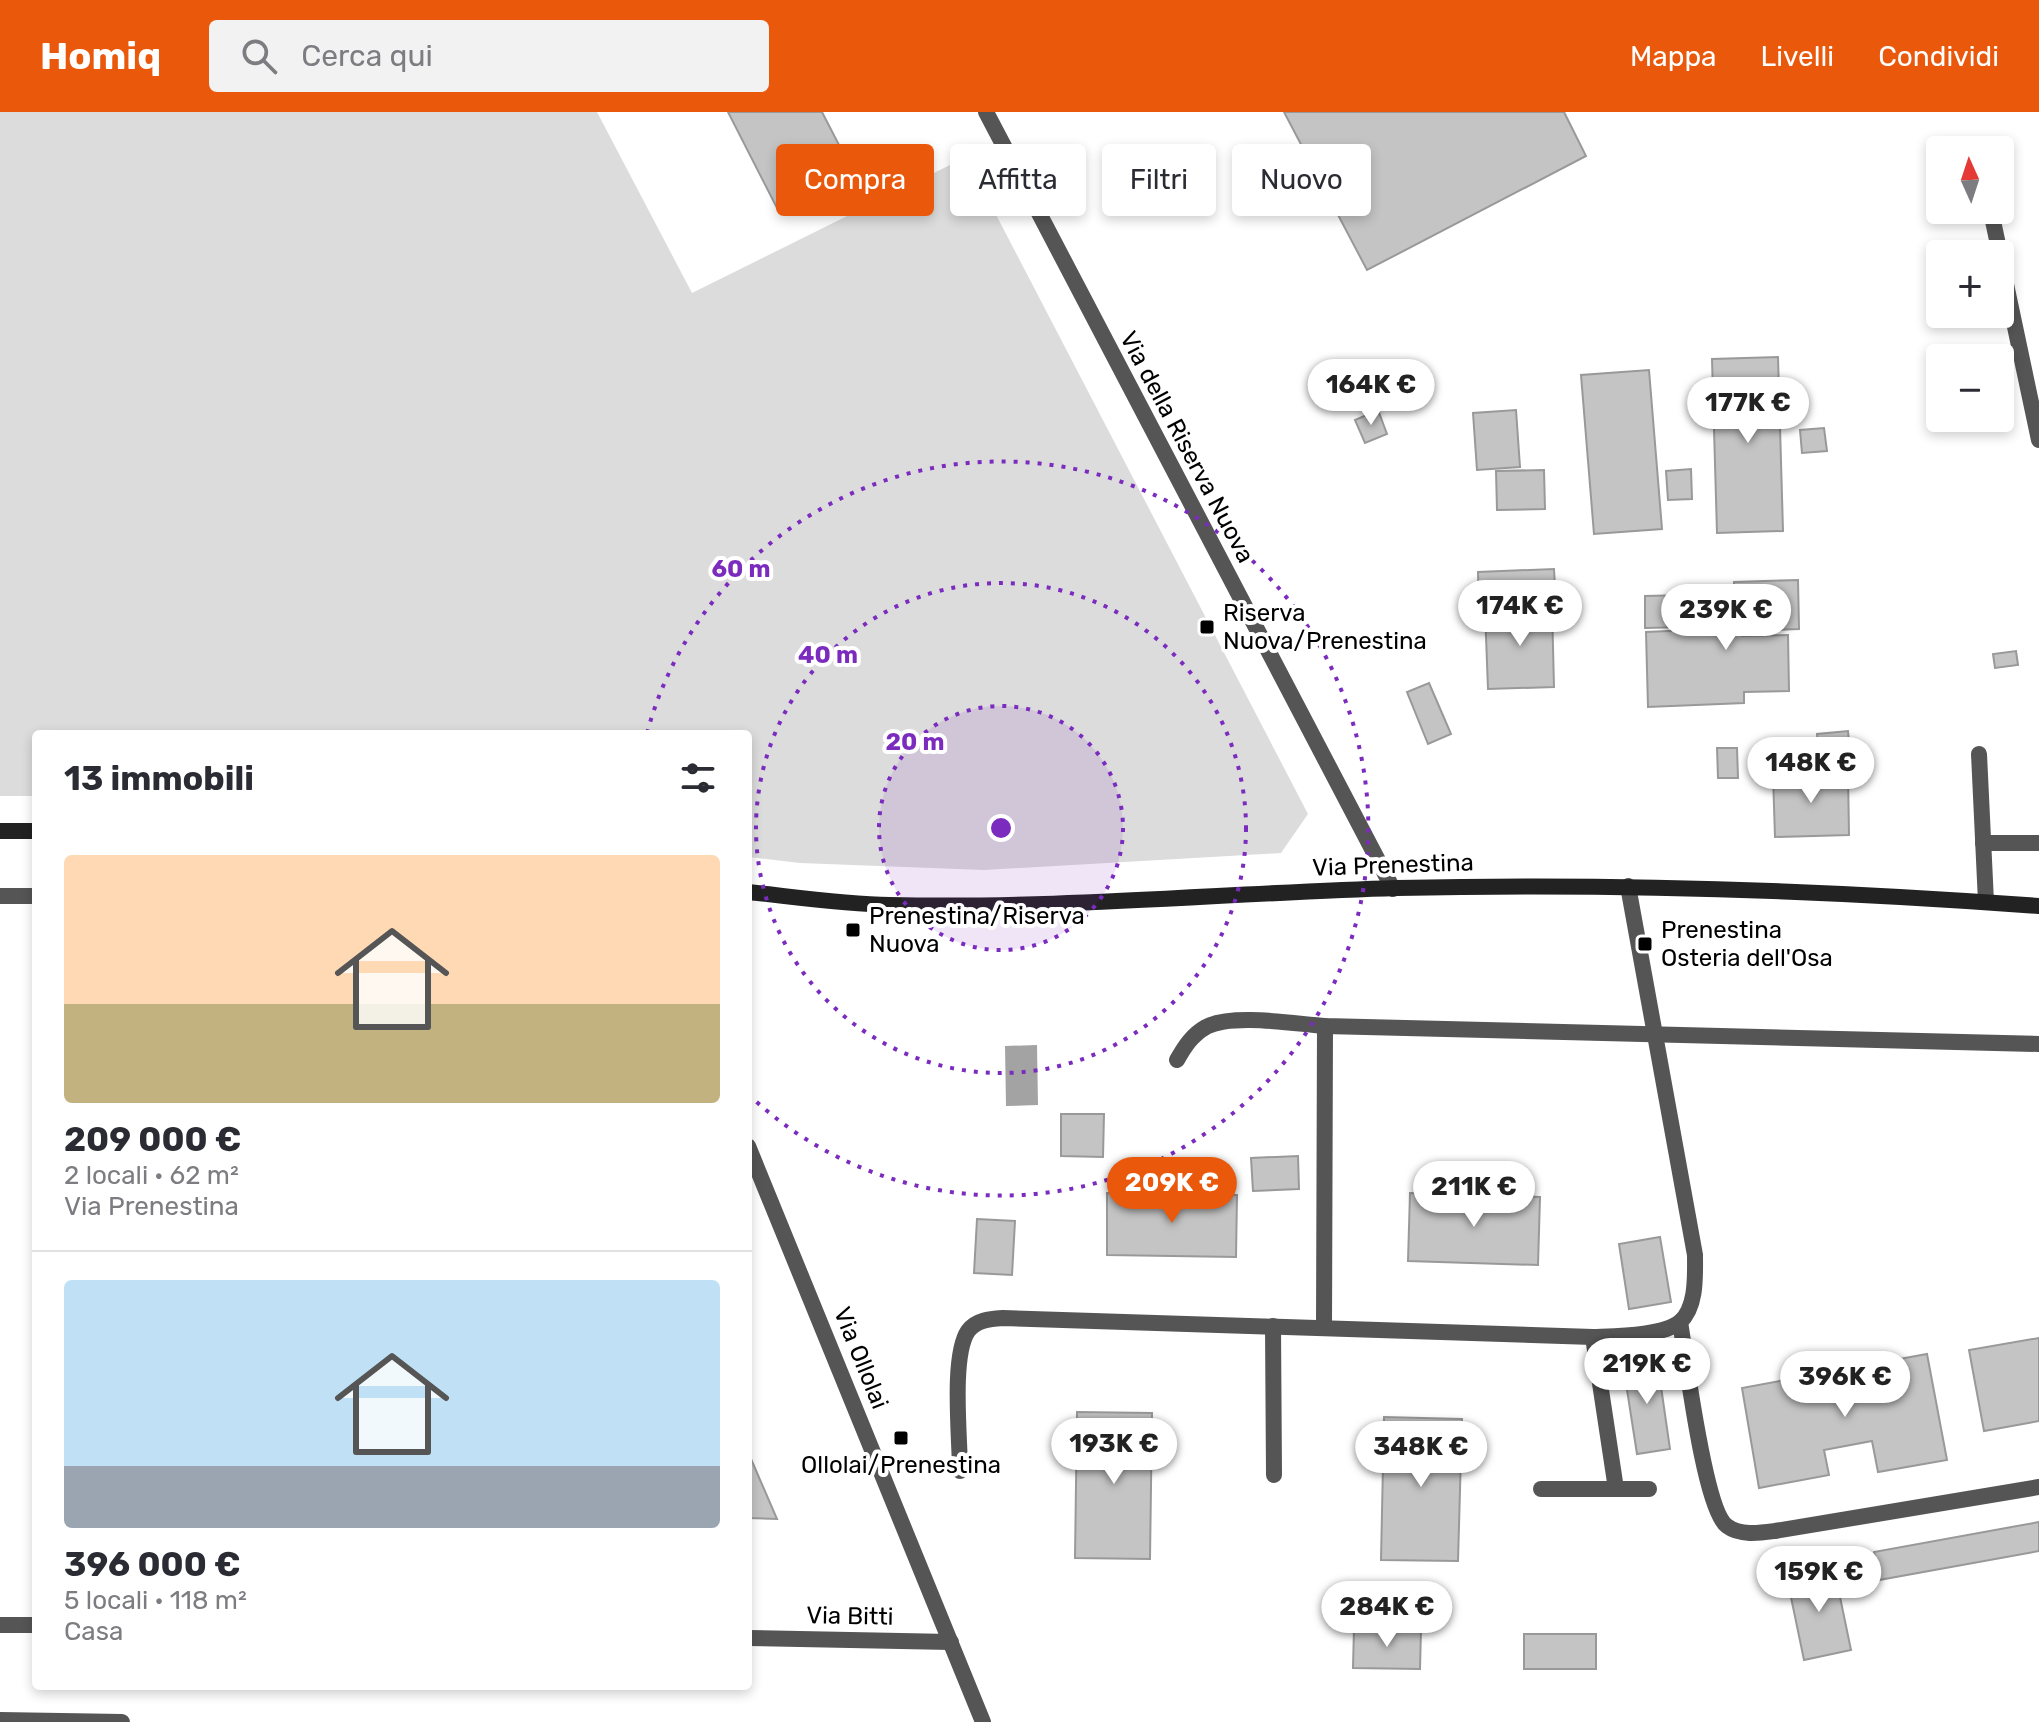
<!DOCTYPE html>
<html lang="it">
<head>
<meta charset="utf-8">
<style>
	body { margin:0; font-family:Rubik,sans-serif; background:#f2f2f3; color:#2b2b33; height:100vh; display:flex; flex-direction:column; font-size:30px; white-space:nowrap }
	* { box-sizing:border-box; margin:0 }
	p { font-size:26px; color:#7c7c81 }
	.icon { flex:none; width:44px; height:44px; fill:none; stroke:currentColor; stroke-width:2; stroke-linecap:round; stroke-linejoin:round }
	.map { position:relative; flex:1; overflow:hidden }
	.drawer { position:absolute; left:32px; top:618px; width:720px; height:960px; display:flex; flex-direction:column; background:#fff; border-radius:8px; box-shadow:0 4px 12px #0003 }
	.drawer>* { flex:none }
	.hud { position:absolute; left:776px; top:32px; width:760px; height:72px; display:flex; gap:16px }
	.needle { width:52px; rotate:357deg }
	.buttons { position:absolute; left:1926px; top:24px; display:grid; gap:16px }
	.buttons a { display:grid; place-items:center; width:88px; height:88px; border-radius:8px; background:#fff; box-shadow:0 4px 12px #0003; font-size:40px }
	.price { position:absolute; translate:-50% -68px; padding:0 18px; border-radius:28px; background:#fff; color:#222; font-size:26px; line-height:52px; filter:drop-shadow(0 2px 4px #0008) }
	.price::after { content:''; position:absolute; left:50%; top:48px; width:24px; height:18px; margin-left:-12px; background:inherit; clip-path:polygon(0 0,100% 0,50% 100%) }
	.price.selected { background:#ea580c; color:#fff }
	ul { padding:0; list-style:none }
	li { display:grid; align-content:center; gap:16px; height:424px; padding:0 32px }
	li+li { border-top:2px solid #e1e1e2 }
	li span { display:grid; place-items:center; height:248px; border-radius:8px; color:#555 }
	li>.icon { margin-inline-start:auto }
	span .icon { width:144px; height:144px; fill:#fffc; stroke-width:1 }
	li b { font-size:34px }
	h2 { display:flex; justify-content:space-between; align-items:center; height:96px; padding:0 32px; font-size:34px }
	.chip { padding:0 28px; border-radius:8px; background:#fff; box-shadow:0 4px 12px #0003; font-size:28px; line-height:72px }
	.chip.selected { background:#ea580c; color:#fff }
	header { display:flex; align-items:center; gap:48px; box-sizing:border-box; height:112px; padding:0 40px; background:#ea580c; color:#fff }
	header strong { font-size:38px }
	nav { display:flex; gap:44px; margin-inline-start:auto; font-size:28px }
	.search { width:560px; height:72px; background:#f2f2f3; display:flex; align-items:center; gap:20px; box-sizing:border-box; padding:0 28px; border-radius:8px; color:#7c7c81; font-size:30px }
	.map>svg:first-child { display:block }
</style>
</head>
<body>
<header>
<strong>Homiq</strong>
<div class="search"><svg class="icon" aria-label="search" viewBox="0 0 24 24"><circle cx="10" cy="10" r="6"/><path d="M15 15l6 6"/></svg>Cerca qui</div>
<nav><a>Mappa</a><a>Livelli</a><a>Condividi</a></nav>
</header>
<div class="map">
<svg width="2039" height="1610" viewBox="0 0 2039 1610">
	<rect width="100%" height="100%" fill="#fff"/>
	<polygon fill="#dcdcdc" points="0,0 597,0 692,181 966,45 1308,702 1281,741 984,758 800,751 748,745 748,622 36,622 36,684 0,684"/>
	<polygon fill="#a3a3a3" points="1037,933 1038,993 1006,994 1005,934"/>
	<g fill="#c4c4c4" stroke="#999" stroke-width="2">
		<polygon points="728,0 822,0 854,62 779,100"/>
		<polygon points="1284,0 1564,0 1586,44 1367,158"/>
		<polygon points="1778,245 1783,419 1717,421 1712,247"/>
		<polygon points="1649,258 1662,417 1594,422 1581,263"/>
		<polygon points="1378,298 1387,322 1365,331 1355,308"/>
		<polygon points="1516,298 1520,355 1477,358 1473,301"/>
		<polygon points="1824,316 1827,339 1802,341 1800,318"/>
		<polygon points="1691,357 1692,387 1668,388 1666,359"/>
		<polygon points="1544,358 1545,397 1497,398 1496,359"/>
		<polygon points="1554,457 1556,492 1479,496 1478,460"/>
		<polygon points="1798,468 1799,517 1742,519 1742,524 1788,523 1789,579 1744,580 1744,591 1648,595 1646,520 1735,516 1734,470"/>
		<polygon points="1687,483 1688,515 1645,516 1645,484"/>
		<polygon points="1552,495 1554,575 1488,577 1485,498"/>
		<polygon points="2016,539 2018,553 1995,556 1993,542"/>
		<polygon points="1429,571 1451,622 1428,632 1407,580"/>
		<polygon points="1848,619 1851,652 1820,655 1817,622"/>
		<polygon points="1717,636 1737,636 1738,666 1718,666"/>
		<polygon points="1848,662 1849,723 1775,725 1773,663"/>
		<polygon points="1061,1002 1104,1002 1103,1045 1061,1044"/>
		<polygon points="1298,1044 1299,1077 1253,1079 1251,1046"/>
		<polygon points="1107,1081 1237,1083 1236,1145 1107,1143"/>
		<polygon points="1410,1081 1540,1085 1538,1153 1408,1149"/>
		<polygon points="977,1107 1015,1109 1012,1163 974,1161"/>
		<polygon points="1660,1125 1671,1190 1629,1197 1619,1132"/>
		<polygon points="2039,1226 2039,1309 1984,1319 1969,1238"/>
		<polygon points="1927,1242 1947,1348 1878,1360 1872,1329 1824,1338 1829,1363 1759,1376 1742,1276"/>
		<polygon points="1657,1247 1670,1337 1637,1342 1623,1252"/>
		<polygon points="1077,1300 1152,1301 1150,1447 1075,1446"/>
		<polygon points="1384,1305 1462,1307 1458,1449 1381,1448"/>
		<polygon points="748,1340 777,1407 748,1406"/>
		<polygon points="2039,1410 2039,1439 1879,1468 1874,1440"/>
		<polygon points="1834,1456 1851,1538 1804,1548 1787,1466"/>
		<polygon points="1354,1516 1421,1518 1420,1557 1353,1556"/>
		<rect x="1524" y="1522" width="72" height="35"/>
	</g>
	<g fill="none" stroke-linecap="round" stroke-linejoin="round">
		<g stroke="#555" stroke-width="16">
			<polyline points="1993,109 2000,142"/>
			<polyline points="2000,144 2039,328"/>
			<polyline points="1979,642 1986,790"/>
			<polyline points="1983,731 2039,731"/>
			<path d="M1177,948c8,-14 15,-25 29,-33 27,-14 89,-3 119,-1l714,18"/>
			<path d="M1680,1210c6,34 24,188 47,204 13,10 33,7 48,5l264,-44"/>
			<polyline points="1273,1214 1274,1363"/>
			<polyline points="1324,1216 1325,914"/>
			<polyline points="1593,1225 1616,1377"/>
			<path d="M960,1359c0,-32 -9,-115 8,-140 8,-11 22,-12 35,-13l590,19c22,-1 70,-1 87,-15 17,-15 15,-47 15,-67l-67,-369"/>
			<polyline points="1541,1377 1649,1377"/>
		</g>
		<g stroke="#555" stroke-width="16">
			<polyline points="986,0 1393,777"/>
			<polyline points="0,784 36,784"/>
			<polyline points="748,1034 983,1610"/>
			<polyline points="0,1513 36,1513"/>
			<polyline points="748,1526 951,1530"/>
			<polyline points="0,1608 122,1610"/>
		</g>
		<g stroke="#222" stroke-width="16">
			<polyline points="0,719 36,719"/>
			<path d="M748,780c47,5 95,12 142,13 169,4 338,-12 507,-17 214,-5 428,2 642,18"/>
		</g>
	</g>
	<circle cx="1001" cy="716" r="122" fill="#7b2cbf" fill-opacity=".12"/>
	<g fill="none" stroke="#7b2cbf" stroke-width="4" stroke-dasharray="4 8">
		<circle cx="1001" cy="716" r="122"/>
		<circle cx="1001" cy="716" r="245"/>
		<path d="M647 621A367 367 0 1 1 748 982"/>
	</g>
	<g fill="#000" stroke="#fff" stroke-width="3">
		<rect x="1199" y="507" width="16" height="16" rx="4"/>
		<rect x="845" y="810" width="16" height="16" rx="4"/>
		<rect x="1637" y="824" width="16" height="16" rx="4"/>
		<rect x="893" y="1318" width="16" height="16" rx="4"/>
	</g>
	<g text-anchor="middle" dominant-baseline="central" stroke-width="8" stroke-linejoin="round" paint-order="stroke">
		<g font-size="24" fill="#000" stroke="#fff">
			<text transform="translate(1187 335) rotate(62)">Via della Riserva Nuova</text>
			<text transform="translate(1393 753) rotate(-2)">Via Prenestina</text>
			<text transform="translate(861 1246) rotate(68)">Via Ollolai</text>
			<text transform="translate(850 1504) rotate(1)">Via Bitti</text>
		</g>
		<g font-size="24" fill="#000" stroke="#fff" text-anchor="start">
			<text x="1223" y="501">Riserva<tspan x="1223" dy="28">Nuova/Prenestina</tspan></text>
			<text x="869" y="804">Prenestina/Riserva<tspan x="869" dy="28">Nuova</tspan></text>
			<text x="1661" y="818">Prenestina<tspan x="1661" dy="28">Osteria dell'Osa</tspan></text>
			<text x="901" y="1353" text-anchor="middle">Ollolai/Prenestina</text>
		</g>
	</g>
	<circle cx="1001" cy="716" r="12" fill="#7b2cbf" stroke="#fff" stroke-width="4"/>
	<g font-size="24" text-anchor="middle" font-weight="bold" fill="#7b2cbf" stroke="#fff" stroke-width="8" stroke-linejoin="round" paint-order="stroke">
		<text x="741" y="465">60 m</text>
		<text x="828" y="551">40 m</text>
		<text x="915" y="638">20 m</text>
	</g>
</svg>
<div class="buttons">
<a><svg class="needle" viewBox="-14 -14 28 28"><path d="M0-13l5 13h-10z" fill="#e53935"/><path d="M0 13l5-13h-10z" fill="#7c7c81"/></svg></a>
<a>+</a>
<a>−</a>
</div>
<b class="price" style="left:1371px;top:315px">164K €</b>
<b class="price" style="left:1748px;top:333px">177K €</b>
<b class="price" style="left:1520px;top:536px">174K €</b>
<b class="price" style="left:1726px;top:540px">239K €</b>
<b class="price" style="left:1811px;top:693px">148K €</b>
<b class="price selected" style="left:1172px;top:1113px">209K €</b>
<b class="price" style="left:1474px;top:1117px">211K €</b>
<b class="price" style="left:1647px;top:1294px">219K €</b>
<b class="price" style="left:1845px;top:1307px">396K €</b>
<b class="price" style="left:1114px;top:1374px">193K €</b>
<b class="price" style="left:1421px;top:1377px">348K €</b>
<b class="price" style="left:1819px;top:1502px">159K €</b>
<b class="price" style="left:1387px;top:1537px">284K €</b>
<div class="hud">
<a class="chip selected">Compra</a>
<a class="chip">Affitta</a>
<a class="chip">Filtri</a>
<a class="chip">Nuovo</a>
</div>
<section class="drawer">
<h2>13 immobili<svg class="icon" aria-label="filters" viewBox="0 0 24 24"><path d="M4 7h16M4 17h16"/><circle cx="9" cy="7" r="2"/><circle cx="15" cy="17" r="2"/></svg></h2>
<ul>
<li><span style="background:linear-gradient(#ffd9b3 60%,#c2b280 0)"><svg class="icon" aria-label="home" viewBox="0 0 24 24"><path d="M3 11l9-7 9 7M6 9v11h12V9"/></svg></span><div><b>209 000 €</b><p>2 locali · 62 m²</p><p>Via Prenestina</p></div></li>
<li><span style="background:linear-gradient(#bfe0f5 75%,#9aa5b1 0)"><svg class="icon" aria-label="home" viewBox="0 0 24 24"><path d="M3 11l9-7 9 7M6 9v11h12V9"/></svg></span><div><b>396 000 €</b><p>5 locali · 118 m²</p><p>Casa</p></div></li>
</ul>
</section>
</div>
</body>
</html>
